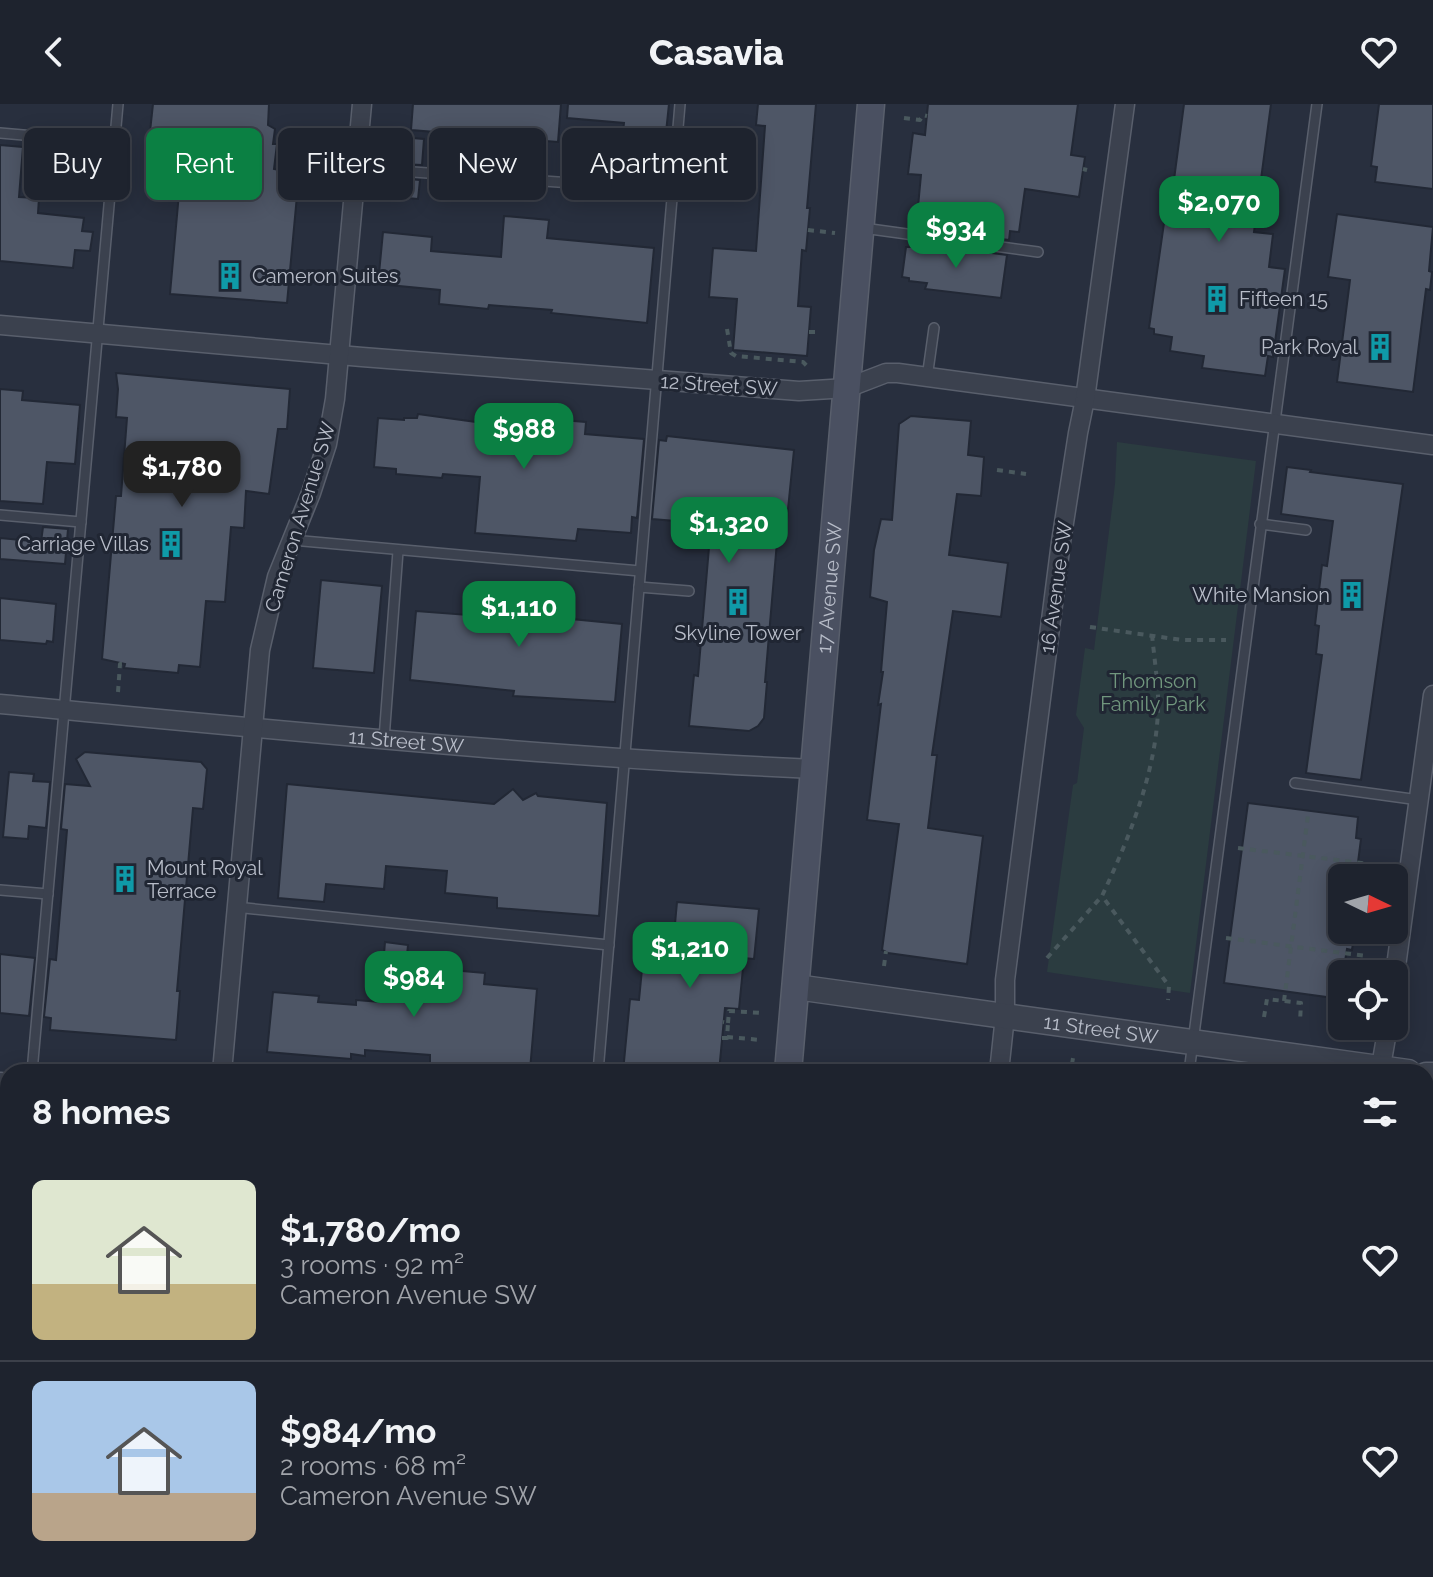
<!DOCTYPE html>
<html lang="en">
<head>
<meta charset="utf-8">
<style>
	body { margin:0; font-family:Raleway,sans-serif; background:#2b2f3a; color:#f1f3f6; height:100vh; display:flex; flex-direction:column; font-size:30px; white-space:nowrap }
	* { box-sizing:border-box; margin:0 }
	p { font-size:26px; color:#a1a4aa }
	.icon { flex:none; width:44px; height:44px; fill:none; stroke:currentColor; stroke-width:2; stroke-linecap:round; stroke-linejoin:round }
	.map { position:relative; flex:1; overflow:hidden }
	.details { position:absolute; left:0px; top:960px; width:1434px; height:514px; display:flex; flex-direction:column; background:#1e232e; border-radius:24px 24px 0 0; box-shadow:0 4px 20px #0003,0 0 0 2px #3c404a }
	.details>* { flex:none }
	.top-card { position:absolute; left:24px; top:24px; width:800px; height:72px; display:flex; gap:16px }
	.needle { width:52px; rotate:95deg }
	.tools { position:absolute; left:1328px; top:760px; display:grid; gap:16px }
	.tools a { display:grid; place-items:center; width:80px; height:80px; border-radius:12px; background:#1e232e; box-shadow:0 4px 20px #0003,0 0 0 2px #3c404a; font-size:40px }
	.price { position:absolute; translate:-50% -68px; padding:0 18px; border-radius:16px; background:#0b8043; color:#fff; font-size:26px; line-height:52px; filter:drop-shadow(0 2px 4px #0008) }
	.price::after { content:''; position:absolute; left:50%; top:48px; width:24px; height:18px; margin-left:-12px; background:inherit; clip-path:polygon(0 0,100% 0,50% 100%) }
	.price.active { background:#222; color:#fff }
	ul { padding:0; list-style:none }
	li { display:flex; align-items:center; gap:24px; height:200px; padding:0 32px }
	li+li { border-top:2px solid #3c404a }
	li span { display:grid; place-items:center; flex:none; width:224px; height:160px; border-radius:12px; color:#555 }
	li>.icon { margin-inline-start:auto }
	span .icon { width:96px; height:96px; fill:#fffc; stroke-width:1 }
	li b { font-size:34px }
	h2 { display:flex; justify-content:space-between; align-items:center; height:96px; padding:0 32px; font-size:34px }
	.chip { padding:0 28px; border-radius:12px; background:#1e232e; box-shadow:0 4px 20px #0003,0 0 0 2px #3c404a; font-size:28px; line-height:72px }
	.chip.active { background:#0b8043; color:#fff }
	header { display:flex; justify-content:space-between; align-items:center; height:104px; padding:0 32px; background:#1e232e; font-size:36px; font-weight:800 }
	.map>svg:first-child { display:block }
</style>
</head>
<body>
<header><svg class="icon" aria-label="back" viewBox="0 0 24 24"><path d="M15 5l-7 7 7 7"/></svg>Casavia<svg class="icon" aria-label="heart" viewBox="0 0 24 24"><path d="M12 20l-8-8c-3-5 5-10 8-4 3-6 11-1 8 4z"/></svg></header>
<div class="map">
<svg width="1433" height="1473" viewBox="0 0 1433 1473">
	<rect width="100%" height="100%" fill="#282f3e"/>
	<polygon fill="#2b3c40" points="1117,338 1256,357 1190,889 1047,868 1073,681 1077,679 1084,624 1076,611 1085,544 1094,546 1115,380"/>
	<g fill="#4e5666" stroke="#222835" stroke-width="2">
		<polygon points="153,0 269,0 268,21 275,25 273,40 277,40 274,65 299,70 287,199 170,190 183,44 158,42 158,37 149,37"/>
		<polygon points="413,0 561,0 558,38 411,26"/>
		<polygon points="568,0 669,0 663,57 620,53 624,19 567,14"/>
		<polygon points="758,0 816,0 807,104 810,104 806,147 802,146 798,202 811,203 807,252 733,246 737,195 709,193 713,144 756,147 765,22 756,21"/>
		<polygon points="928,0 1078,0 1071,51 1085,53 1079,93 1025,85 1019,128 1010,127 1009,136 916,124 921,71 908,70 913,29 925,31"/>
		<polygon points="1184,0 1271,0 1254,128 1273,130 1269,163 1285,165 1273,253 1268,252 1265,272 1202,264 1204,252 1170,247 1172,233 1154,230 1154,225 1149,224 1166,105 1170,106"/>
		<polygon points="1379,0 1433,0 1433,85 1375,78 1377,63 1371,62"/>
		<polygon points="400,33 424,35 422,61 400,60"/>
		<polygon points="0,41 23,43 19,93 39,94 38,109 84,114 82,127 93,128 90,147 75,146 73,164 0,157"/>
		<polygon points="81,46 103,48 101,78 79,76"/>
		<polygon points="398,74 420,76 418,95 396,93"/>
		<polygon points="1337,110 1433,123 1429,167 1432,168 1430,186 1426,185 1413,288 1337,278 1350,176 1328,173"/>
		<polygon points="504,112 549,116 547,134 654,144 647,219 551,209 552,206 489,201 488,205 439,200 440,186 378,180 383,128 432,133 431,147 501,153"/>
		<polygon points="915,139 1007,151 1001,194 925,185 927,179 909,177 909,174 902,173 906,143 914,143"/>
		<polygon points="116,269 290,285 287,325 278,325 269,390 246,387 244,424 231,423 225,498 206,497 200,563 179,561 178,569 124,564 125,560 102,555 116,392 121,392 127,314 116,313 118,285"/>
		<polygon points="0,285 23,287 22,296 80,301 75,360 47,358 43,400 0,397"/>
		<polygon points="418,310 484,319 485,310 586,318 585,330 644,335 637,414 632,413 631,429 578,425 576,437 475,429 480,373 443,370 442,374 396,370 396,365 374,363 378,314 404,316 404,314 417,314"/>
		<polygon points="911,312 971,317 968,351 984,353 981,392 957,390 949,451 1008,459 1001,513 953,507 932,651 937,651 928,724 983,732 967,860 888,849 882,846 899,720 867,716 881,600 878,601 883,568 881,568 887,498 870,493 874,446 881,415 892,416 899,320"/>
		<polygon points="667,332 794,346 787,415 779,414 765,578 767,578 764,614 758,622 749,627 689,622 694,571 698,572 711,420 652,415 659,336 666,337"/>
		<polygon points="1287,363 1311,366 1310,368 1403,380 1361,676 1306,669 1322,551 1316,550 1319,522 1315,521 1322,461 1327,462 1333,417 1281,410"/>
		<polygon points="43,423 68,425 65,460 0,455 0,434 41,438"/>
		<polygon points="321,476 382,482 374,569 313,564"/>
		<polygon points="521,491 573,495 572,515 622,520 615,598 513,592 514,587 410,576 416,507 468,511 470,492 521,496"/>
		<polygon points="0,494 56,500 53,538 47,537 46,540 0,536"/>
		<polygon points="85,648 201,658 207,665 203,705 193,704 177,887 180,887 176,936 50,926 51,914 44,913 50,855 56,856 67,726 61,725 65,680 90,682 76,655"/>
		<polygon points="9,668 34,670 33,677 50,678 46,724 29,722 28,735 3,733"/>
		<polygon points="287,680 494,700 513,685 523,696 536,689 538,692 607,699 599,812 497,804 497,794 445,789 447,767 386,762 384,785 326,780 324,798 278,794"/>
		<polygon points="1248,699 1358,713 1356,734 1361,735 1356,774 1342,774 1342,826 1355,826 1352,846 1347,845 1343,870 1342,873 1337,873 1334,894 1224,879"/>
		<polygon points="677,798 759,805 754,855 744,854 739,905 725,904 719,968 623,968 630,895 639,896 644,845 656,846 657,830 674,831"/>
		<polygon points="385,838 408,841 406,862 485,869 484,880 537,885 530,966 430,960 430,951 365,946 365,952 351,950 351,955 267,948 273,888 319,892 318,898 356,901 356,896 380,898"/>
		<polygon points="0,850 35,854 29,912 0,909"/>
	</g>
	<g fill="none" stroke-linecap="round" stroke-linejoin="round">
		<g stroke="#595f6c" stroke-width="12">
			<g id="service">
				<polyline points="0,29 115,39"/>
				<polyline points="356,64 672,86"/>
				<polyline points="863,124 1038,148"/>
				<polyline points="927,274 934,224"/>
				<polyline points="0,411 81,418"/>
				<polyline points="1260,420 1306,426"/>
				<polyline points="292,436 640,467"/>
				<polyline points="639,483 689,487"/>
				<polyline points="384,635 398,447"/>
				<polyline points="1295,679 1419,696"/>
				<polyline points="0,786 48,790"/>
				<polyline points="235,803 609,841"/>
				<polyline points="32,968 118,0"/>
				<polyline points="598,968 680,0"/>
				<polyline points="1189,968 1317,0"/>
				<polyline points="0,1332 8,1240"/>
				<polyline points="555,1473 556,1466"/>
				<polyline points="1124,1473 1124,1466"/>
			</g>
		</g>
		<g stroke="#595f6c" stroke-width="21">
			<g id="minor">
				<polyline points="0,221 362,253 799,287 847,284 886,269 898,269 1433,341"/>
				<path id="s1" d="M0,600c271,25 542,53 814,65"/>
				<polyline points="1394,877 1433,591"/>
				<polyline points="222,968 260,546 277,473 311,389 327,340 335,295 362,0"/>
				<polyline points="999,968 1005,912 1005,876 1061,438 1078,329 1085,295 1125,0"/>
				<polyline points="1380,968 1388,922"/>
				<polyline points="0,978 8,979"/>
				<polyline points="0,1361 8,1362"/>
				<polyline points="128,1473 129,1466"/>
				<polyline points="924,1473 925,1466"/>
				<polyline points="1316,1473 1317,1466"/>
			</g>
		</g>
		<g stroke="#595f6c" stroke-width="27">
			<g id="tertiary">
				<path id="s2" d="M796,883l612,85"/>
				<polyline points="1426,971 1433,971"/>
			</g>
		</g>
		<g stroke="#595f6c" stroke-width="29">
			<g id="secondary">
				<path id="s3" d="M788,968l83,-968"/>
				<polyline points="744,1473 745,1466"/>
			</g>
		</g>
		<g stroke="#4a595e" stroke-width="4" stroke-dasharray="6 6" stroke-linecap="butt">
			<polyline points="904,14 920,16 923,11 927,12"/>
			<polyline points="1083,65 1087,66"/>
			<polyline points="808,126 835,129"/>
			<polyline points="727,225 731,249 736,252 803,258 809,264"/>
			<polyline points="809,228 821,228"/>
			<polyline points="997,366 1026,370"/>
			<polyline points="1090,523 1182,536 1226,536"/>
			<path d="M1152,531c2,20 5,41 6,61 2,68 -28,140 -56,200l67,90 -1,14"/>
			<polyline points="118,588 120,560 125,560"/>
			<polyline points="1238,744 1378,761"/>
			<polyline points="1226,834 1366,852"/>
			<polyline points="1047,854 1102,792"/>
			<polyline points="884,862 886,847"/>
			<polyline points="1284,897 1308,711"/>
			<polyline points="1264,913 1267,895 1301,899 1300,918"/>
			<polyline points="728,919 729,907 763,909"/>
			<polyline points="727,933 761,936"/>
			<polyline points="722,934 727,934 728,919 723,918"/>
			<polyline points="1072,960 1073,954"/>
			<polyline points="1144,968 1145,963"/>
			<polyline points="1257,1471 1270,1473"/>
		</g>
		<use href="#service" stroke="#3b414e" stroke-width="9"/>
		<use href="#minor" stroke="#3b414e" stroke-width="18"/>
		<use href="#tertiary" stroke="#3b414e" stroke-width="24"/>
		<use href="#secondary" stroke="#4a5061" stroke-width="26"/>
	</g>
	<defs>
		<g id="building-bare" transform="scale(2.16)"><path d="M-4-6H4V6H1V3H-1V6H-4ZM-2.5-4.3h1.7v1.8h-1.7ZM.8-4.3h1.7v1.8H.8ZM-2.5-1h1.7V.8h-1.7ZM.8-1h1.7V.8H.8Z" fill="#0f9aa8" stroke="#202633" stroke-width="2.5" paint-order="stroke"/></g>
	</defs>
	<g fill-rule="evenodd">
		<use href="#building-bare" x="230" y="172"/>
		<use href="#building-bare" x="1217" y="195"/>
		<use href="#building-bare" x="1380" y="243"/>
		<use href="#building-bare" x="171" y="440"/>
		<use href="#building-bare" x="1352" y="491"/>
		<use href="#building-bare" x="738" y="498"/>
		<use href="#building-bare" x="125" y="775"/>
	</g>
	<g text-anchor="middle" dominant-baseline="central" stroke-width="6" stroke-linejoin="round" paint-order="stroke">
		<g font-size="20" fill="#b8bdc9" stroke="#202633" text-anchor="start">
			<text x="252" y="172">Cameron Suites</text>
			<text x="1239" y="195">Fifteen 15</text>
			<text x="1358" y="243" text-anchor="end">Park Royal</text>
			<text x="149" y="440" text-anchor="end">Carriage Villas</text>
			<text x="1330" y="491" text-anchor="end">White Mansion</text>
			<text x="738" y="529" text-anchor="middle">Skyline Tower</text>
			<text x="147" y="764">Mount Royal<tspan x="147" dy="23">Terrace</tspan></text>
		</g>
		<g font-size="20" fill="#b8bdc9" stroke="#202633">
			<text transform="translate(719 281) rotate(4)">12 Street SW</text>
			<text transform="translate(300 413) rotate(-73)">Cameron Avenue SW</text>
			<text transform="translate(1056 483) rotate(-82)">16 Avenue SW</text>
			<text stroke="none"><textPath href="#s3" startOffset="486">17 Avenue SW</textPath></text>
			<text stroke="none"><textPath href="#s1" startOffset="408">11 Street SW</textPath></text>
			<text stroke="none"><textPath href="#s2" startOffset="308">11 Street SW</textPath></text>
		</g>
		<g font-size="20" fill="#71977e" stroke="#202633">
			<text x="1153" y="577">Thomson<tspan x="1153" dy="23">Family Park</tspan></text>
		</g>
	</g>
</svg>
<div class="tools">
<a><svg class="needle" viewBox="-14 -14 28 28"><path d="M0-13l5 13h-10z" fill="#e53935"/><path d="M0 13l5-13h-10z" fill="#a1a4aa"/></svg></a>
<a><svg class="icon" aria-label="locate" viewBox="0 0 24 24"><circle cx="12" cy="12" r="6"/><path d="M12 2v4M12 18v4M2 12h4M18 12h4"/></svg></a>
</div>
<b class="price" style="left:1219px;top:140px">$2,070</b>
<b class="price" style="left:956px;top:166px">$934</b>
<b class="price" style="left:524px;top:367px">$988</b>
<b class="price active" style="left:182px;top:405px">$1,780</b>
<b class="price" style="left:729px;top:461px">$1,320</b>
<b class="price" style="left:519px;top:545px">$1,110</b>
<b class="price" style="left:690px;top:886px">$1,210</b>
<b class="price" style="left:414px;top:915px">$984</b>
<div class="top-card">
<a class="chip">Buy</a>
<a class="chip active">Rent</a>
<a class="chip">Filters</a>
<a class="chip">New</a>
<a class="chip">Apartment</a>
</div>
<section class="details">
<h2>8 homes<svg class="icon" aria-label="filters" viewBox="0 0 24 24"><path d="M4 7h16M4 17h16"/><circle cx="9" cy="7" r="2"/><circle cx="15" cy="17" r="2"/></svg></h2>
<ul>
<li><span style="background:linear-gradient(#dfe7d0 65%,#c2b280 0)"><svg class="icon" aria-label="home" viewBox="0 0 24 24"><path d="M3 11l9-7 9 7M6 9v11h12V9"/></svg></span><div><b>$1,780/mo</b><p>3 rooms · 92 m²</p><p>Cameron Avenue SW</p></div><svg class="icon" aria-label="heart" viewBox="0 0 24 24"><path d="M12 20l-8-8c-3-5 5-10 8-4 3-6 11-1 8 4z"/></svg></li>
<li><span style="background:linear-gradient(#a9c7e8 70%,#b9a48a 0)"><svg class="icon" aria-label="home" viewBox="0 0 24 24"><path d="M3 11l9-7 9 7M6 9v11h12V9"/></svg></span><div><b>$984/mo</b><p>2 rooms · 68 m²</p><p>Cameron Avenue SW</p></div><svg class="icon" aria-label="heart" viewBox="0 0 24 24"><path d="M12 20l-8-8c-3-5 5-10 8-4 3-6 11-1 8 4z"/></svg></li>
</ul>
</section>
</div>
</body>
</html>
